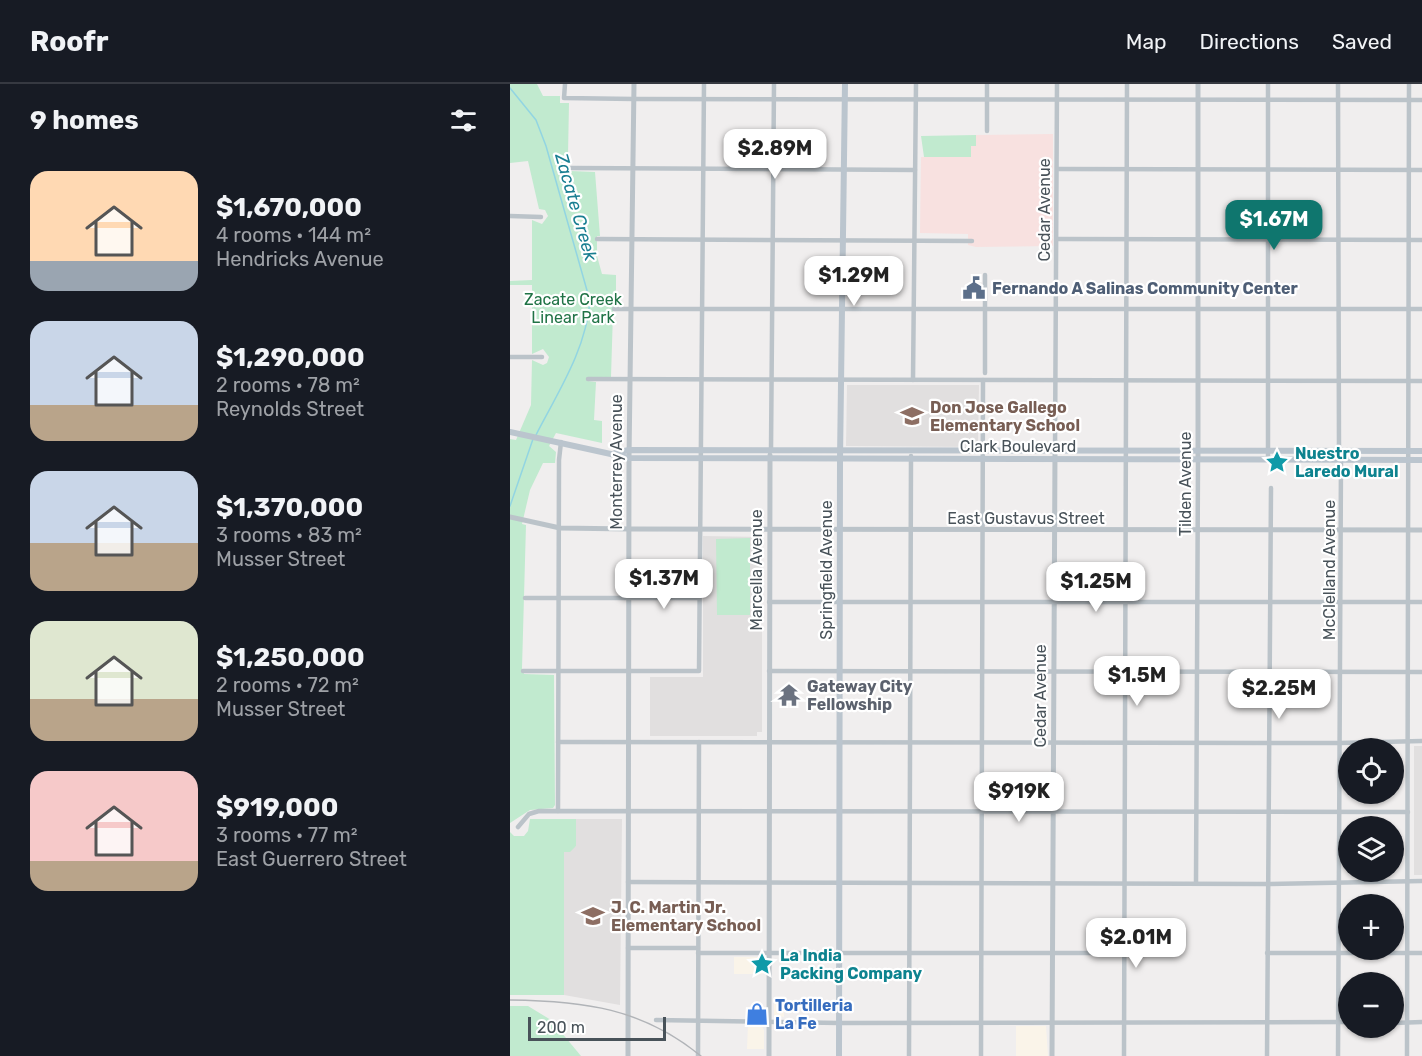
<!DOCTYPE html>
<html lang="en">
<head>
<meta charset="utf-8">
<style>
	body { margin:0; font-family:Rubik,sans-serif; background:#20242c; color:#f1f3f6; height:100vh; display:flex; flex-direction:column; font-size:22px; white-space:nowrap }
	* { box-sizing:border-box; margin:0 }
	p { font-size:20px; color:#9ea1a6 }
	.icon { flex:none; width:33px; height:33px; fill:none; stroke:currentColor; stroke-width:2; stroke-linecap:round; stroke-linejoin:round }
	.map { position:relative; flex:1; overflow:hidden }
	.drawer { display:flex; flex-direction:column; background:#171b24; width:510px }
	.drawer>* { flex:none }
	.buttons { position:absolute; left:828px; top:654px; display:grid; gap:12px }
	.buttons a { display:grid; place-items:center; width:66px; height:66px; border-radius:50%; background:#171b24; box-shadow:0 2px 4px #0004; font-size:30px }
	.scale { position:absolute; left:18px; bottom:15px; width:138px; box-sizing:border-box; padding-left:6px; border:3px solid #485259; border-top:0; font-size:16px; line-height:21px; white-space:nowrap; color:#485259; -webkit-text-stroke:4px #fff; paint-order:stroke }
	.price { position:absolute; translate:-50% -51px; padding:0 14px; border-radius:12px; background:#fff; color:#222; font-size:20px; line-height:39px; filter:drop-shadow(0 2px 3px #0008) }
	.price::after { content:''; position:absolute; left:50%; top:36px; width:18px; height:14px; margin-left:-9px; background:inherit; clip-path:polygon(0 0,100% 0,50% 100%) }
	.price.active { background:#0f766e; color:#fff }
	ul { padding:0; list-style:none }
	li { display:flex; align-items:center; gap:18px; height:150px; padding:0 30px }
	li span { display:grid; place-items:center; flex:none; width:168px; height:120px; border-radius:18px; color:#555 }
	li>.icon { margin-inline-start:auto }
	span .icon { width:72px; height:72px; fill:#fffc; stroke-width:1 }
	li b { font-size:26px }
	h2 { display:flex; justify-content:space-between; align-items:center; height:72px; padding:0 30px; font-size:26px }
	header { display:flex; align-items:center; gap:36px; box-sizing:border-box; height:84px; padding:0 30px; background:#171b24; border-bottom:2px solid #363941 }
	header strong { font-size:28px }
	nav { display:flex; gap:33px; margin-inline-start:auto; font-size:21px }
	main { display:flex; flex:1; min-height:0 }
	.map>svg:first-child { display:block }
</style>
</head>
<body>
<header>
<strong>Roofr</strong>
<nav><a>Map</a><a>Directions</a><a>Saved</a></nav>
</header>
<main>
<section class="drawer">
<h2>9 homes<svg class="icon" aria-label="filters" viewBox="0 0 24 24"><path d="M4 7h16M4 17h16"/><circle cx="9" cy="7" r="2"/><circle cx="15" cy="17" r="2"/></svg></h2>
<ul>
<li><span style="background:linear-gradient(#ffd9b3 75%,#9aa5b1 0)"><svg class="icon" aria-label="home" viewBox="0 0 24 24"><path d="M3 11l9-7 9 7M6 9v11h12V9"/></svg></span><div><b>$1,670,000</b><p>4 rooms · 144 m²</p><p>Hendricks Avenue</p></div></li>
<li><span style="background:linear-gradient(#c9d6e8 70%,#b9a48a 0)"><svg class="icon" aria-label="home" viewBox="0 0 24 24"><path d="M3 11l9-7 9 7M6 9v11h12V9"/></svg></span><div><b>$1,290,000</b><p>2 rooms · 78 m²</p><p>Reynolds Street</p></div></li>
<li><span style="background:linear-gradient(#c9d6e8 60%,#b9a48a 0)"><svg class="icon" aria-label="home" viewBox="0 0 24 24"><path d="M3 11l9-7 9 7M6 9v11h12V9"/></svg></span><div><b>$1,370,000</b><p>3 rooms · 83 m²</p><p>Musser Street</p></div></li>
<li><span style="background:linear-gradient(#dfe7d0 65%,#b9a48a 0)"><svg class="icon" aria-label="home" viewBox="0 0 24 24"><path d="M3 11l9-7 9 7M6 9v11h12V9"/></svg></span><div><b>$1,250,000</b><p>2 rooms · 72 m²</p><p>Musser Street</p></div></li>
<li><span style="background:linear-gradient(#f6c9c9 75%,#b9a48a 0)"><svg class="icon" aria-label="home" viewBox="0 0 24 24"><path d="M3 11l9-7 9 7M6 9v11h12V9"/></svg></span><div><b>$919,000</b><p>3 rooms · 77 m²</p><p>East Guerrero Street</p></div></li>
</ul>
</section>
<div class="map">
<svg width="912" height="972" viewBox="0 0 912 972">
	<rect width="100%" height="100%" fill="#f0eeee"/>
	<g fill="#faf4e9">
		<rect x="224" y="873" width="29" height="17"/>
		<polygon points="264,916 274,916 274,933 264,932"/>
		<polygon points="238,941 251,941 254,946 254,965 237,965"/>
		<polygon points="506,942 536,942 538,972 506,972"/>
	</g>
	<g fill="#e1dfdf">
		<polygon points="337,301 469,301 468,363 336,362"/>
		<polygon points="193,452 252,453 252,648 247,648 247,652 140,652 140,593 193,593"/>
		<rect x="904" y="662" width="8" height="129"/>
		<polygon points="66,735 112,735 110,921 54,911 54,767 66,762"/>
	</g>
	<polygon fill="#f8e1e0" points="543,50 543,162 466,163 458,161 458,150 410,149 411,73 460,73 461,62 466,62 466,51"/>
	<g fill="#c1eacf">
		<polygon points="0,0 27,0 33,12 50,12 50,19 59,19 58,71 61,87 85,88 90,152 87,152 87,172 92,190 106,191 106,221 103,228 101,293 77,293 78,297 86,298 84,336 92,337 92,359 46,349 39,362 46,368 45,379 33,379 20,406 12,440 16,441 12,584 14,590 44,591 45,721 43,724 20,726 0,739 0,355 6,356 21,321 22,276 33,281 37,279 39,273 33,265 22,270 22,201 0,201 0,197 22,196 22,136 32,140 38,132 35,126 29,125 18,77 0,79"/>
		<polygon points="466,51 466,62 461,62 461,73 414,73 411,52"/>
		<polygon points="240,454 240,531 207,531 206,455"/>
		<polygon points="20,735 66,735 66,762 60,768 54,768 54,911 0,911 0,748 4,752 14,752 18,747"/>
		<polygon points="0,922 18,922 41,936 71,972 0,972"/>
	</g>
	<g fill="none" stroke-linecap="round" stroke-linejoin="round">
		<g stroke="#92d5e2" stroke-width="1.5">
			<path d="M0,4l26,32 10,26 44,155c-4,49 -32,91 -54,134"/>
			<polyline points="0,422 23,355"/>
		</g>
		<g stroke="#bbc3c9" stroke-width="4.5">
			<polyline points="55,0 54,14 124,15 912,16"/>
			<polyline points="758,0 758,375"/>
			<polyline points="477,47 477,0"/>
			<polyline points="61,84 405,86"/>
			<polyline points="548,85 912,86"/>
			<polyline points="0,132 31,133"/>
			<polyline points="87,155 462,157"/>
			<polyline points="547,155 912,156"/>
			<polyline points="104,225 912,225"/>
			<polyline points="0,273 32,273"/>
			<polyline points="475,289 475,191"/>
			<polyline points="78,295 912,297"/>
			<polyline points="403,296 406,0"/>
			<polyline points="261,366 264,0"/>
			<polyline points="545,367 547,0"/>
			<polyline points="15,514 189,514"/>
			<polyline points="259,518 912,518"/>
			<polyline points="13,587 189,587 194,0"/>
			<polyline points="259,587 912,588"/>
			<polyline points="48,658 829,659 912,657"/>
			<polyline points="48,727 49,376 51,358"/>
			<polyline points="8,743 19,730 29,727 898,728"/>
			<polyline points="118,798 757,800 912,797"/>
			<polyline points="686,799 688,375"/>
			<polyline points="118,864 188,864"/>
			<polyline points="188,869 615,869"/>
			<polyline points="757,869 912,869"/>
			<polyline points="146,936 329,939 838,938"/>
			<polyline points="884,939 912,938"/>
			<polyline points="188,972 189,658"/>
			<polyline points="399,972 401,372"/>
			<polyline points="471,972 473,296"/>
			<polyline points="614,972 617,0"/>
			<polyline points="757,972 761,404"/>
			<polyline points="828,972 831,376 829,367 828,0"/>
			<polyline points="897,972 899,0"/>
		</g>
		<g stroke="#bbc3c9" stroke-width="5">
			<polyline points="688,0 688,375"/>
			<polyline points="0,433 50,444 119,445 912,446"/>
			<polyline points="118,972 119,374 124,0"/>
			<polyline points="259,972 260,371"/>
			<polyline points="542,972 545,367"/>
		</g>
		<g stroke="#bbc5ce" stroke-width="6">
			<polyline points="0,348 119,374 912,376"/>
			<polyline points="105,369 119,366 912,367"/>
			<polyline points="329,972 330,375 335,0"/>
		</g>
		<path stroke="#b1b4b8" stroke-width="1.5" d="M0,916c74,1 132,8 191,56"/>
	</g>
	<defs>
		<g id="civic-bare" transform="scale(1.8)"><path d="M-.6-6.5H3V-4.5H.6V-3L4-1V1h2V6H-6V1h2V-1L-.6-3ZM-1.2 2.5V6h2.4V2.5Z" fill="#5c6f8a" stroke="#fff" stroke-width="2.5" paint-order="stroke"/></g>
		<g id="school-bare" transform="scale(1.8)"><path d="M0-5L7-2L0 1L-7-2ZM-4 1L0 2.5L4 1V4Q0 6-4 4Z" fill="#8d6e63" stroke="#fff" stroke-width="2.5" paint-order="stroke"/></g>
		<g id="sight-bare" transform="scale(1.8)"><path d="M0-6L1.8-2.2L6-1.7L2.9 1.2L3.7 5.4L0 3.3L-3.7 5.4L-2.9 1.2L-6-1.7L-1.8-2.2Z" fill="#0f9aa8" stroke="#fff" stroke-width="2.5" paint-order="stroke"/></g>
		<g id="temple-bare" transform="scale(1.8)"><path d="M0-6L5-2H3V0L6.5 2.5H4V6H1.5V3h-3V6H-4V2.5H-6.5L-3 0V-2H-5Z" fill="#6b7280" stroke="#fff" stroke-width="2.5" paint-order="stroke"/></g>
		<g id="shop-bare" transform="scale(1.8)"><path d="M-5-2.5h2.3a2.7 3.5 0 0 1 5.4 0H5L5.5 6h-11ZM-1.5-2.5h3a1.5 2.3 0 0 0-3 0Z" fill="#3f7fe0" stroke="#fff" stroke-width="2.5" paint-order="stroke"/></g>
	</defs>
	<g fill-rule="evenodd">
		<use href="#civic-bare" x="464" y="204"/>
		<use href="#school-bare" x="402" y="332"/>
		<use href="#sight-bare" x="767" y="378"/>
		<use href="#temple-bare" x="279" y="611"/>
		<use href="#school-bare" x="83" y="832"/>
		<use href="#sight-bare" x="252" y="880"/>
		<use href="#shop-bare" x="247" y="930"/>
	</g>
	<g text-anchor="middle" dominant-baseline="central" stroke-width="4.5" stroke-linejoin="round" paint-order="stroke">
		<g font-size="16" fill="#485259" stroke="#fff">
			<text transform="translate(534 126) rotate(-90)">Cedar Avenue</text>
			<text x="508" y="362">Clark Boulevard</text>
			<text transform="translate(106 378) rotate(-90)">Monterrey Avenue</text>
			<text transform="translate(675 400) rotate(-90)">Tilden Avenue</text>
			<text x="516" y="434">East Gustavus Street</text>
			<text transform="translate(246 486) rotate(-90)">Marcella Avenue</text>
			<text transform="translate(316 486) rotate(-90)">Springfield Avenue</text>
			<text transform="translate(819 486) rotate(-90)">McClelland Avenue</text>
			<text transform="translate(530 612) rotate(-90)">Cedar Avenue</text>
		</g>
		<g font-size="16" font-weight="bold" fill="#4e5e75" stroke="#fff" text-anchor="start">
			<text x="482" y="204">Fernando A Salinas Community Center</text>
		</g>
		<g font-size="16" fill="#207346" stroke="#fff">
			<text x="63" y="215">Zacate Creek<tspan x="63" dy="18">Linear Park</tspan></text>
		</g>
		<g font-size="16" font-weight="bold" fill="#785e54" stroke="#fff" text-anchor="start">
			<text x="420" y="323">Don Jose Gallego<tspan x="420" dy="18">Elementary School</tspan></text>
			<text x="101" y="823">J. C. Martin Jr.<tspan x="101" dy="18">Elementary School</tspan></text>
		</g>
		<g font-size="16" font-weight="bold" fill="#0d838f" stroke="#fff" text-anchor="start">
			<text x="785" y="369">Nuestro<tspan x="785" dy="18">Laredo Mural</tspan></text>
			<text x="270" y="871">La India<tspan x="270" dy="18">Packing Company</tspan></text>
		</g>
		<g font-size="16" font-weight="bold" fill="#5b616d" stroke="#fff" text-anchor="start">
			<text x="297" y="602">Gateway City<tspan x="297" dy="18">Fellowship</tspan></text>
		</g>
		<g font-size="16" font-weight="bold" fill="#366cbe" stroke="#fff" text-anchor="start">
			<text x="265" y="921">Tortilleria<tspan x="265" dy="18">La Fe</tspan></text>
		</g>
		<g font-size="18" font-style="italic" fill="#1a7f92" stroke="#fff">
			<text transform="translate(66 123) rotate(74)">Zacate Creek</text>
		</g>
	</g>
</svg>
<div class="buttons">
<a><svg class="icon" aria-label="locate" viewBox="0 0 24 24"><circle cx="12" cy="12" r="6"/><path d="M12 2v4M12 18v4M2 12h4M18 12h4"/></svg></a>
<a><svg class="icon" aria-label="layers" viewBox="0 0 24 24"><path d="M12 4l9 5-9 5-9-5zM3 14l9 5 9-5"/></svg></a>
<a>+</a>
<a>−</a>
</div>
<div class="scale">200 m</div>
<b class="price" style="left:265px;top:96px">$2.89M</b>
<b class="price active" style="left:764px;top:167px">$1.67M</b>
<b class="price" style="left:344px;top:223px">$1.29M</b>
<b class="price" style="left:154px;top:526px">$1.37M</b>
<b class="price" style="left:586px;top:529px">$1.25M</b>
<b class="price" style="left:627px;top:623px">$1.5M</b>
<b class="price" style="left:769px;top:636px">$2.25M</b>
<b class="price" style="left:509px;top:739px">$919K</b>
<b class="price" style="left:626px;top:885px">$2.01M</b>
</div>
</main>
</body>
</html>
